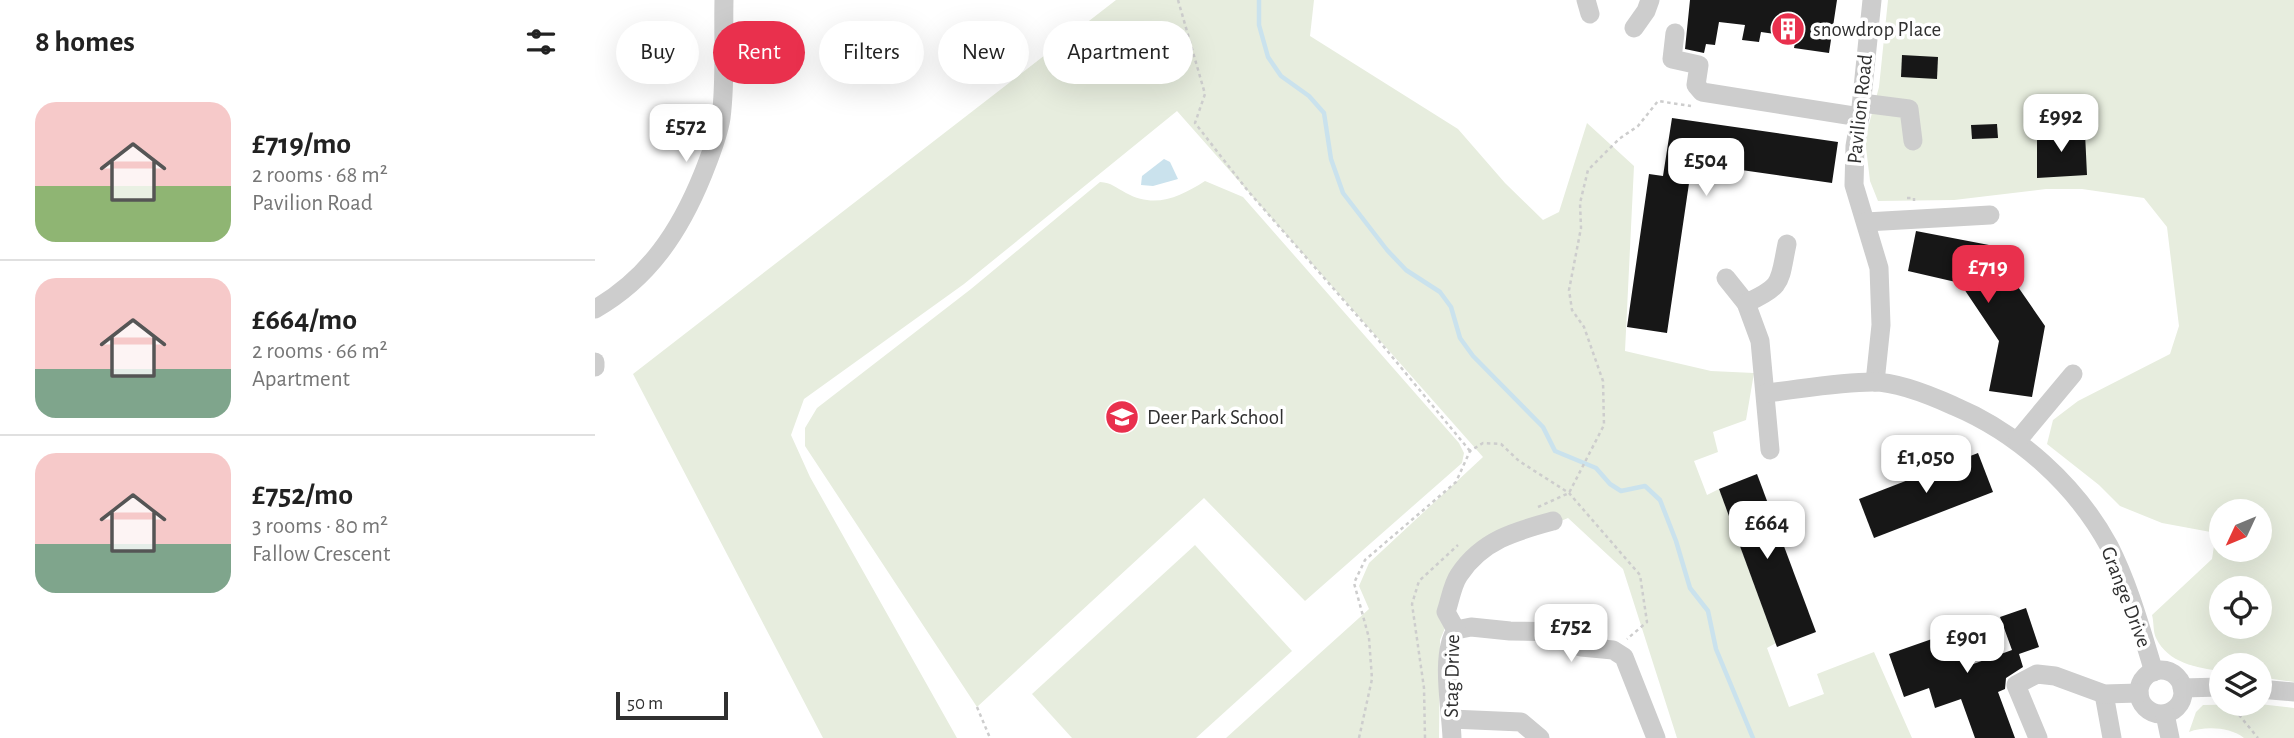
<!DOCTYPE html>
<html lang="en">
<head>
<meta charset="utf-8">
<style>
	body { margin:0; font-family:"Alegreya Sans",sans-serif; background:#f6f6f6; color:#222; height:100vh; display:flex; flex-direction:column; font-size:26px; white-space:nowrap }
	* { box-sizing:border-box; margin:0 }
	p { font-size:23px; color:#767676 }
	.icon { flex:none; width:38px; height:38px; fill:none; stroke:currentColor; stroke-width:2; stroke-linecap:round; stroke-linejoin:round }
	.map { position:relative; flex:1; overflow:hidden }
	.details { display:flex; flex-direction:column; background:#fff; width:595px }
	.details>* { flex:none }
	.top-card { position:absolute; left:21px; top:21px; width:665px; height:63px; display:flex; gap:14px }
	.needle { width:46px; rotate:226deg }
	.controls { position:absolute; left:1614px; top:499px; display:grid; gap:14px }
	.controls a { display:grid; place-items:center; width:63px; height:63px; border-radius:50%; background:#fff; box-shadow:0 7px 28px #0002; font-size:35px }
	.scale { position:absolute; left:21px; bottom:18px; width:112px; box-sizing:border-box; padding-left:7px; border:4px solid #303030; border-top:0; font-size:19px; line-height:24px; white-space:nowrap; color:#303030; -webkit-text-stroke:5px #fff; paint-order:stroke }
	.price { position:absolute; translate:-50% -60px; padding:0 16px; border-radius:14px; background:#fff; color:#222; font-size:23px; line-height:46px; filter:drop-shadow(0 2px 4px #0008) }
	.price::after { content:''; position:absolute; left:50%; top:42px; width:21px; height:16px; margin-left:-10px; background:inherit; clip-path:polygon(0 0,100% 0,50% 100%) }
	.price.on { background:#e9304d; color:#fff }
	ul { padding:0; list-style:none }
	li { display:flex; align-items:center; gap:21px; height:175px; padding:0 35px }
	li+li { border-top:2px solid #e0e0e0 }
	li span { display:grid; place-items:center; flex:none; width:196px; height:140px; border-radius:21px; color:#555 }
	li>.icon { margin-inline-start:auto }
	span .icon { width:84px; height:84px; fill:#fffc; stroke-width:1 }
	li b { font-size:30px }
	h2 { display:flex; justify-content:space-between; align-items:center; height:84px; padding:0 35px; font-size:30px }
	.pill { padding:0 24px; border-radius:32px; background:#fff; box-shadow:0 7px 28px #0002; font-size:24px; line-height:63px }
	.pill.on { background:#e9304d; color:#fff }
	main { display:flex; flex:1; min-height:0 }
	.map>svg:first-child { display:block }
</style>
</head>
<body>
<main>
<section class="details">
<h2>8 homes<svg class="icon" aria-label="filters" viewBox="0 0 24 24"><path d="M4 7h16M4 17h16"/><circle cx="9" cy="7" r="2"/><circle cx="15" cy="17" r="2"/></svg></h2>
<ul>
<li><span style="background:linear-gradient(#f6c9c9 60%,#8fb573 0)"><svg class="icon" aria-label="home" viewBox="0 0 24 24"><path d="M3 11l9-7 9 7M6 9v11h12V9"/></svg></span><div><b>£719/mo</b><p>2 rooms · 68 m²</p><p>Pavilion Road</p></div></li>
<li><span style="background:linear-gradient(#f6c9c9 65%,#7fa58c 0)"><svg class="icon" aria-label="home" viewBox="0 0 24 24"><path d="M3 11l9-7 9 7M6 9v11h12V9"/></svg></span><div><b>£664/mo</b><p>2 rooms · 66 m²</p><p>Apartment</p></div></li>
<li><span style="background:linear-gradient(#f6c9c9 65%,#7fa58c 0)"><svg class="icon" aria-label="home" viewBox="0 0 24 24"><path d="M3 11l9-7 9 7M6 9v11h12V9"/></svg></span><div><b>£752/mo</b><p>3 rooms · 80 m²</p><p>Fallow Crescent</p></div></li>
</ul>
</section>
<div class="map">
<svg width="1699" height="738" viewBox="0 0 1699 738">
	<rect width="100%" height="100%" fill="#fff"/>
	<g fill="#e7edde" fill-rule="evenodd">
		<polygon points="521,0 719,0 715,36 863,129 910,183 948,220 964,212 992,123 1039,166 1030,351 1116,371 1159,373 1151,420 1118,432 1123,452 1099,461 1112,495 1124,489 1181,643 1172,648 1194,707 1229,694 1222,674 1279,652 1317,738 1082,738 1028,569 973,518 902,548 875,568 845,640 844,738 631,738 774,609 764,586 774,563 888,457 582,111 369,284 209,399 196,435 215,477 362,738 228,738 38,374"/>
		<path d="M1293,0h406v682l-35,-5v-12h-38v6c-24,-3 -53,-8 -65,-33 -3,-6 -2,-16 -4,-23l60,-56 4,-26 -54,-10 -42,-17 -21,-21 -52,-41 6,-24 25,-19 92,-47 9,-28 -12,-99 -23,-29 -62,-9h-36l-92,11 -76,1 -8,-20 -5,-42 14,-52zM1626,511h38v39h-38zM1626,588h38v38h-38z"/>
		<path d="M610,181l38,16 216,246 5,10 -2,10 -157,138 -101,-103 -227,209 -172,-261v-18l12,-20 154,-119 129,-107c12,1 15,5 26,11 29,16 54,4 79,-12z"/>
		<polygon points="600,545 697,651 601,738 477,738 437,694"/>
		<path d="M1664,704l35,4v30h-50c-14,-11 -39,-12 -55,-6l7,-20 7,-7z"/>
	</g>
	<polygon fill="#cae2ed" points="569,159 575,162 583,179 558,186 546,185 547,176"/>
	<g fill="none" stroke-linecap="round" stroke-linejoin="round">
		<polyline stroke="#cae2ed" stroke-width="4.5" points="664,0 664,25 673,57 686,76 714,96 729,113 736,159 748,193 792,250 811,270 845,292 856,307 865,338 878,356 948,427 960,451 1001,468 1015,484 1026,491 1050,486 1065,500 1081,541 1095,588 1113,611 1121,649 1158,738"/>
	</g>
	<g fill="#171717">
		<polygon points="1095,0 1242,0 1234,53 1199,48 1201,37 1166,32 1164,42 1147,40 1150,25 1124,22 1120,45 1111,44 1109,53 1090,49"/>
		<polygon points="1307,55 1343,57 1342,79 1306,77"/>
		<polygon points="1077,118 1243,142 1237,183 1097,163 1072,333 1032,327 1054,174 1068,176"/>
		<polygon points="1402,124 1403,138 1377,139 1376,125"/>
		<polygon points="1463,129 1464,134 1490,133 1492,175 1442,178 1442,131"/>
		<polygon points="1321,231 1394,245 1450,326 1437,397 1394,391 1404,341 1365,283 1313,271"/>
		<polygon points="1383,453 1398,492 1279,538 1264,499"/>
		<polygon points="1162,474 1221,632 1182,647 1124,489"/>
		<polygon points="1431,608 1444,647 1424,654 1428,667 1411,678 1410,689 1403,692 1420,738 1380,738 1366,699 1340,708 1334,688 1309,697 1294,654 1357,632 1370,667 1417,650 1405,617"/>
	</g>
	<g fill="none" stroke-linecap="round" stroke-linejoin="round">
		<g stroke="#cdcdcd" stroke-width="2.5" stroke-dasharray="3.5 3.5" stroke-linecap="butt">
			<polyline points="583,0 610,94 600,123 653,191 780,336 875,451"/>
			<polyline points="1312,198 1319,198 1319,201"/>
			<polyline points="943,507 974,493 1009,425 1008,381 989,327 977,310 974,290 986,228 985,203 993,170 1024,139 1043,126 1063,101 1096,106"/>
			<polyline points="1635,704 1663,738"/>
			<polyline points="382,707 395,738"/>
			<polyline points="764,738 777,679 774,638 759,583 770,560 861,482 875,451 888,443 906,444 924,461 974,493 1045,575 1052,622 1032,639"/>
			<polyline points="830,738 829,688 817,604 824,581 863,545"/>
		</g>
		<g stroke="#cdcdcd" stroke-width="19">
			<polyline points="991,0 995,14"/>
			<polyline points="1277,0 1265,117 1260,146 1259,185 1284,268 1286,325 1280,382"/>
			<polyline points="1039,28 1051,11 1055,0"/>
			<polyline points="1080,33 1077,59 1104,65 1101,85 1107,92 1265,117"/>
			<polyline points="1267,103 1314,109 1318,141"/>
			<polyline points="1271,222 1395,215"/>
			<polyline points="1131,278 1151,303 1165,341 1175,450"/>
			<path d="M1151,303c38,-17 33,-21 41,-59"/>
			<path d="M0,309c54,-31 85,-78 108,-135 7,-18 15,-37 18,-56 5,-38 2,-79 3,-118"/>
			<polyline points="0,362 0,367"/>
			<path d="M1172,393c35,-4 71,-11 106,-11 24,0 59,14 81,24 64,27 122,79 155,140 20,39 32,84 45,126"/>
			<polyline points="1423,440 1478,374"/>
			<polyline points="861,630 876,627 915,631 977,632 986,647 1018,650 1029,657 1061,738"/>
			<circle cx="1566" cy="692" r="22"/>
			<polyline points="1587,688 1626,687"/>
			<polyline points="1664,689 1699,692"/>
			<polyline points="1509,694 1517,738"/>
			<polyline points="1570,714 1575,738"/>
			<polyline points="856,719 926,722 945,738"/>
			<path d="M857,738c-1,-30 -12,-83 4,-108l-10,-18c4,-11 6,-27 13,-37 23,-35 57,-44 94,-54"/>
			<polyline points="1443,738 1421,685 1442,674 1460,676 1509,694 1544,693"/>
		</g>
	</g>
	<defs>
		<g id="building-disc" transform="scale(1.75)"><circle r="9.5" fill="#e9304d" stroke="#fff"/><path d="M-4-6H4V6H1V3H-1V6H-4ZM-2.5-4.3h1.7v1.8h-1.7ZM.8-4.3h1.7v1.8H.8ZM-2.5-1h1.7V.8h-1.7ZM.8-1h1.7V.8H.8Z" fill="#fff"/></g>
		<g id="school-disc" transform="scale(1.75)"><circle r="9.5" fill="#e9304d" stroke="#fff"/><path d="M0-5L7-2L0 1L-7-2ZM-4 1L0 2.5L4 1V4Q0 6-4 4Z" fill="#fff"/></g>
	</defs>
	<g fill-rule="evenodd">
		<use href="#building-disc" x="1193" y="29"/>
		<use href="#school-disc" x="527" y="417"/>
	</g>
	<g text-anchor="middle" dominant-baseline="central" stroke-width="7" stroke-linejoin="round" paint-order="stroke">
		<g font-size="21" fill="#303030" stroke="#fff" text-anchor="start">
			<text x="1218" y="29">snowdrop Place</text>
			<text x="552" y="417">Deer Park School</text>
		</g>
		<g font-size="21" fill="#303030" stroke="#fff">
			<text transform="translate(1265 109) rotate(-84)">Pavilion Road</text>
			<text transform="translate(1531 597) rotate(69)">Grange Drive</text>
			<text transform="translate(857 676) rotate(-89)">Stag Drive</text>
		</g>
	</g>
</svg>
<div class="controls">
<a><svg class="needle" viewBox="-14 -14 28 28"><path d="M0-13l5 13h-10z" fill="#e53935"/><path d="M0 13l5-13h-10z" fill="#767676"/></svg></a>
<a><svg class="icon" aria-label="locate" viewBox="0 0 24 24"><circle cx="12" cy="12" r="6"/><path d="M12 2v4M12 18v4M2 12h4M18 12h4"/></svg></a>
<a><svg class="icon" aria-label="layers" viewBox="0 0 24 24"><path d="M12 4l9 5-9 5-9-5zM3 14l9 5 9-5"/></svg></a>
</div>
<div class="scale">50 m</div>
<b class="price" style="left:1466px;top:154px">£992</b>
<b class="price" style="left:91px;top:164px">£572</b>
<b class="price" style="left:1111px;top:198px">£504</b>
<b class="price on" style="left:1393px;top:305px">£719</b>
<b class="price" style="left:1331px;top:495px">£1,050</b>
<b class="price" style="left:1172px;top:561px">£664</b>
<b class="price" style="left:976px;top:664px">£752</b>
<b class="price" style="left:1372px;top:675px">£901</b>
<div class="top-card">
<a class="pill">Buy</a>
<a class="pill on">Rent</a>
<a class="pill">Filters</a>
<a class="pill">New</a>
<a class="pill">Apartment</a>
</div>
</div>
</main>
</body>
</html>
